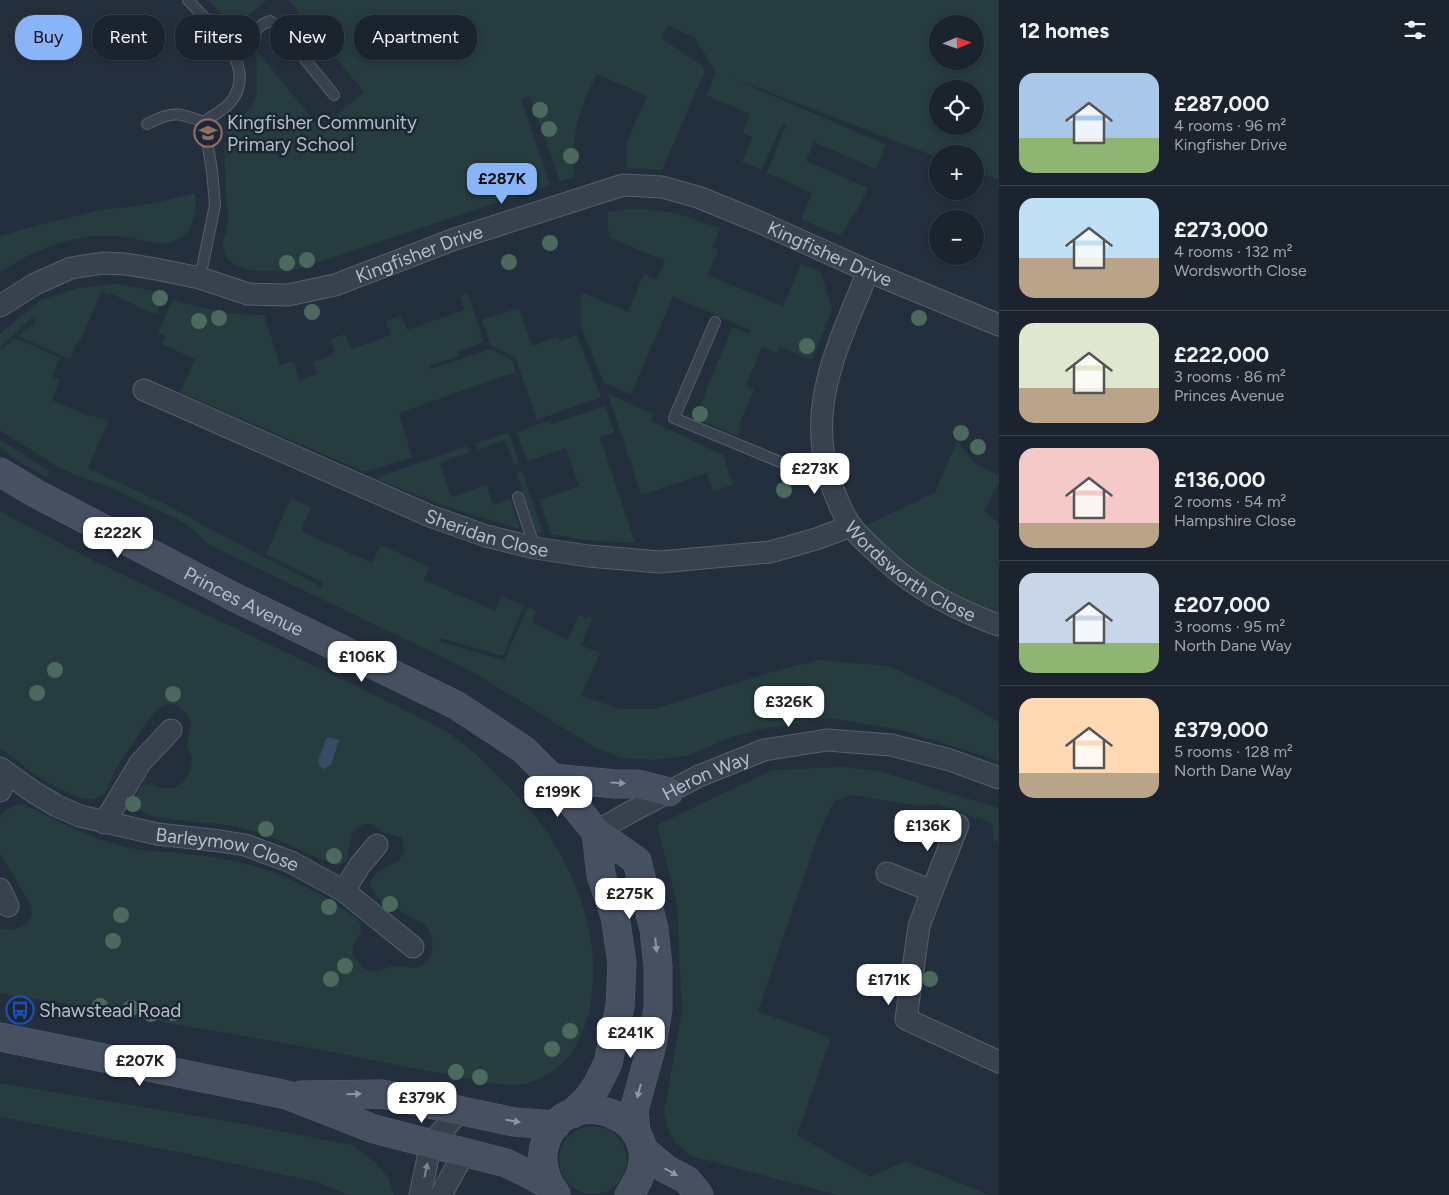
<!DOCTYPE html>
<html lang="en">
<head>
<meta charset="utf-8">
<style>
	body { margin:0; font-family:Figtree,sans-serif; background:#242b36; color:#f1f3f6; height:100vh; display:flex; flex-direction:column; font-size:19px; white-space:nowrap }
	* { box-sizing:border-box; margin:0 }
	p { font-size:16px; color:#a0a4aa }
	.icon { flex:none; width:28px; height:28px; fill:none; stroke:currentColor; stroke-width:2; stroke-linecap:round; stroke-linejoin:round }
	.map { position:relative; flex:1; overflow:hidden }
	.side { display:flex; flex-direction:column; background:#1b232e; width:450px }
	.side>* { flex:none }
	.hud { position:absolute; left:15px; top:15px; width:475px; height:45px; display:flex; gap:10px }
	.needle { width:32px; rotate:88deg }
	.buttons { position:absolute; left:929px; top:15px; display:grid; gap:10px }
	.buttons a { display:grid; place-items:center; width:55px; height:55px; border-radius:50%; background:#1b232e; box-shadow:0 2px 8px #0003,0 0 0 1px #39404a; font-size:25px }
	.price { position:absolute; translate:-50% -42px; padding:0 11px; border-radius:10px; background:#fff; color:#222; font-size:16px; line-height:32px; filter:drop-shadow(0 1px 2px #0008) }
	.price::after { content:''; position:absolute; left:50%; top:30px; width:15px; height:11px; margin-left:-8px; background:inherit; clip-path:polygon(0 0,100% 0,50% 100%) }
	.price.on { background:#8ab4f8; color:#111 }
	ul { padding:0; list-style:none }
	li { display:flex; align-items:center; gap:15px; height:125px; padding:0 20px }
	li+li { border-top:1px solid #39404a }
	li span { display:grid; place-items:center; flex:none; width:140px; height:100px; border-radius:15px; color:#555 }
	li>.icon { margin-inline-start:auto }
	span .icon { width:60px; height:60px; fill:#fffc; stroke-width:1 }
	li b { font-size:21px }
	h2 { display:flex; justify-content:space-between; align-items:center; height:60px; padding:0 20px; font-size:21px }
	.pill { padding:0 18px; border-radius:20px; background:#1b232e; box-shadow:0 2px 8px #0003,0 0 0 1px #39404a; font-size:18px; line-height:45px }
	.pill.on { background:#8ab4f8; color:#111 }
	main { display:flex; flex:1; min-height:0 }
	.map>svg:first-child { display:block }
</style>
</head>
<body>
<main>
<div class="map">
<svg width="999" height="1195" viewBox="0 0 999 1195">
	<rect width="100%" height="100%" fill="#242f3e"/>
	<g fill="#263c3f" fill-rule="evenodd">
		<polygon points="209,0 267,0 233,28"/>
		<path d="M289,0h710v180l-24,-9v-17h-37l-1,3 -205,-79 154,67 -10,24 -62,-27 -8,19 62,27 -12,24 -15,22 -3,1 -37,-16 11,-26 -45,-20 19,-48 -4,-1 -20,46 -20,-8 10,-25 -9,-4 7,-19 -44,-19 10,-23 -22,-35 -28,-12 1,1 -6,12 40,27 4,6 -43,99 -35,-2v-27l20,-45 -50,-22c-17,34 -28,64 -22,103l-15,4 -30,-85 -9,3 29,86 -252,84c-22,3 -75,9 -75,-25 0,-6 3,-11 4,-16 2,-12 0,-25 -2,-38l1,-1 -2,-44 7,-22 12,-8 9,-9 5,-14 -1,-42 64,78 44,-36zM938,24h37v37h-37zM938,89h37v37h-37z"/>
		<path d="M195,193c2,19 0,40 -21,48 -14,6 -33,-2 -48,-4 -45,-6 -90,10 -126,36v-37l39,-11 61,-15 46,-5z"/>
		<path d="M629,209c32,-1 62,7 91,20l-8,18 6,3 -10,25 75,31 18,-42 20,8 11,38 -20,50 -32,-13 -3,6 -15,-6 -16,39 8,4 -15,35 2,1 -4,10 -42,-18 37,-91 17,7 2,-4 -78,-33 -42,97 -27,-11 -23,-56v-35l47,20 16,-38 13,5 8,-18 -56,-24 -2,-25z"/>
		<polygon points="118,284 165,293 156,314 137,307 137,306 110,293 109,295 102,291 80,341 78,341 70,359 18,336 36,322 34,316 0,347 0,334 40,300 78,288"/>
		<path d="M468,294l16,48 -26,9 1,5 -30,10 1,3 61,-20 21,11 4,12 -117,41 13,44 -47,15 -185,-80 15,-33 -33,-15 3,-8 -7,-4 15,-33c30,11 59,16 91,16l16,50 13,-4 7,19 17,-6 -4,-12 22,-8 -4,-15 14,-5 6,15 40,-14 -5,-14 15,-6 6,15 57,-20 -4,-14z"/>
		<polygon points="519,308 532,346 558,337 559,341 577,335 601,397 537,420 515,357 490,345 482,320"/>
		<polygon points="15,338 60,358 52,376 60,380 52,400 87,415 109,420 88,468 167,505 229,539 322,587 322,582 266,554 291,498 311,507 301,531 372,563 381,545 429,567 424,580 495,611 502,596 524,606 503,656 441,638 439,641 444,643 504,660 528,607 536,611 532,623 568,639 579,615 587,619 588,616 593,618 581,645 600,653 581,696 620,709 654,709 778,670 819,660 888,666 956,697 999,722 999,761 905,731 829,718 767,728 735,736 687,756 654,760 621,758 594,747 475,673 210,545 185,523 105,485 80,477 58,467 0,430 0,351"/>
		<polygon points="608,394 653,414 651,421 723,455 733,485 713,491 707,473 641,495"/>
		<polygon points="605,406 614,432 600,437 635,543 583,540 551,534 539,500 579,486 566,448 527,461 517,432 550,420 552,424"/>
		<polygon points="505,433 509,434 510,436 519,463 514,465 505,440 477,450 475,444"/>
		<polygon points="0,440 49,471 47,477 26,466 0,447"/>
		<polygon points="957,441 975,464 999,475 999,483 984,510 999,524 999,615 915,574 861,528 935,492"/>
		<polygon points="467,446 469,453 440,463 451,497 487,485 493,505 510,499 520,529 447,507 377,479 378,477"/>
		<polygon points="522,471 543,533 537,532 516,473"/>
		<path d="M0,511l88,47 310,148c14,8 30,15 44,23 29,17 53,44 76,68 9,10 20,21 27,32 19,29 36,63 43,97 13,54 5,141 -61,157 -14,4 -28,1 -42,-1l-180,-35 -305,-54v-65l11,2 15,-5 6,-11 -1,-9 -31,-52v-35l5,-8 14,-6c16,4 29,13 44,20 23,11 47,20 72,25 18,3 38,3 56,5 37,4 76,13 109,30 12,6 56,29 60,39 4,11 -4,16 -7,24 -2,9 9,22 17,24 9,2 16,-4 25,-5 7,-1 13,2 19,2 22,-3 22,-28 12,-42l-45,-26 -5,-4 -6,-13c1,-3 3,-7 7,-10 12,-11 36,-11 24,-36l-16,-4 -13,-9h-8l-8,5 -4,6 -6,26 -8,5c-38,-14 -71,-35 -112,-41 -17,-3 -71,-4 -83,-13 -9,-7 -8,-20 -1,-27 10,-3 17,4 27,3 15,-1 25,-17 22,-32 -1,-3 -4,-7 -4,-11 0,-7 4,-15 4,-23 -21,-43 -45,1 -57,21 -7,10 -16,21 -21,32 -2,4 -3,10 -5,14 -3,6 -9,9 -16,10 -24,2 -73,-36 -92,-51z"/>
		<polygon points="842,767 879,771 999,808 999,842 994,840 992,823 937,804 918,806 850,795 834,802 819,833 758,1011 831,1038 797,1135 870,1177 906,1161 989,1195 837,1195 691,1156 676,1143 669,1133 664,1113 682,1011 677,904 657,825 772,770"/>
		<polygon points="0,1083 238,1123 352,1145 376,1163 389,1179 394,1195 349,1195 317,1182 193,1155 0,1117"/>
		<circle cx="593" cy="1160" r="34"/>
	</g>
	<polygon fill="#394c67" points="327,737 339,740 331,765 324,769 320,767 318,760"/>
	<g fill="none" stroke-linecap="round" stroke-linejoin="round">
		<g stroke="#565f6c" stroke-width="12">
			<g id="lane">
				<path d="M188,0c23,26 74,67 41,104 -7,7 -17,12 -25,18"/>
				<polyline points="232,50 263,24 270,21 276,24 334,95"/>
				<path d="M147,124c26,-14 31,-11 57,-2l8,49 3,34 -15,73"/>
				<polyline points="715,322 674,418 802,471 826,470"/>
				<polyline points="518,497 535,548"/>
			</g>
		</g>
		<g stroke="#565f6c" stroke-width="23">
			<g id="street">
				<path id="s1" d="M868,271c-28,71 -65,138 -36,215 5,14 11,29 20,41 9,12 21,22 32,32 25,24 55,41 87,55 9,4 18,8 28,11"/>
				<path id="s2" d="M0,306l35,-22 36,-16 32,-5 22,1 31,5 44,9 48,16 40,1 47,-10 120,-46 168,-54 39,2 36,10 59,24 111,50 131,54"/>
				<path id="s3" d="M144,390l286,126 56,20 49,12 53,8 72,6 110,-10 46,-13 35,-13"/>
				<path id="s4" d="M0,768l35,25 22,13 23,10 77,18 63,7 25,4 46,17 53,29 69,56"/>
				<polyline points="0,791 9,775"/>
				<polyline points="104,823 140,763 171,730"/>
				<path id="s5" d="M596,832l29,-17 74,-39 65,-26 63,-10 64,5 59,15 49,18"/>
				<polyline points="887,873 932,891 919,926 906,1019 999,1062"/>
				<polyline points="0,889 8,906"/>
				<polyline points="344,891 360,865 377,845"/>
				<polyline points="932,891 958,825"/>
				<polyline points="420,1195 429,1153 434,1140 460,1111"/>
				<polyline points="441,1195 464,1153"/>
			</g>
		</g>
		<g stroke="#565f6c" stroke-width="29">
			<g id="secondary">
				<path id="s6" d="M0,472l35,21 199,104 222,108 68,45 28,28 44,54 41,29 17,68 4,38v42l-6,36 -18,65 2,23"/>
				<polyline points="552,778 616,784 638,784 669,792"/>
				<polyline points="0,1037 287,1095 374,1129 506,1163 529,1174 550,1186"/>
				<polyline points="301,1095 382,1094 514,1122 556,1125"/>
				<polyline points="572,1114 589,1097 597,1085 608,1063 620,1006 622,963 615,916 601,875 596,832"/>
				<polyline points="643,1150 666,1169 687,1180 699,1195"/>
				<path d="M556,1194c-11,-14 -16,-29 -12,-47 17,-73 141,-29 85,48"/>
			</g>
		</g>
		<use href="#lane" stroke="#38414e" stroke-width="10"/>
		<use href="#street" stroke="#38414e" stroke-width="21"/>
		<use href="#secondary" stroke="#465061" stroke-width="28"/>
	</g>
	<g fill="#4b6a5d">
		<circle cx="540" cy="110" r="8"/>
		<circle cx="549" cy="129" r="8"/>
		<circle cx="571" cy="156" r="8"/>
		<circle cx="550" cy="243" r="8"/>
		<circle cx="307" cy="260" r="8"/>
		<circle cx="509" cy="262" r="8"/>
		<circle cx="287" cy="263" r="8"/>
		<circle cx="160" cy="298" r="8"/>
		<circle cx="312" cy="312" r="8"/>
		<circle cx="219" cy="318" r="8"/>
		<circle cx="919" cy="318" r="8"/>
		<circle cx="199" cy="321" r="8"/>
		<circle cx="807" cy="346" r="8"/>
		<circle cx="700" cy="414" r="8"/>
		<circle cx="961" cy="433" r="8"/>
		<circle cx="978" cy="447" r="8"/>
		<circle cx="784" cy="490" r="8"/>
		<circle cx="55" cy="670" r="8"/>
		<circle cx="37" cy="693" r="8"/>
		<circle cx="173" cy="694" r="8"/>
		<circle cx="133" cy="804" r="8"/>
		<circle cx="266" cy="829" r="8"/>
		<circle cx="334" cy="856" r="8"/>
		<circle cx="390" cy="904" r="8"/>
		<circle cx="329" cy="907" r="8"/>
		<circle cx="121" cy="915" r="8"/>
		<circle cx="113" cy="941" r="8"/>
		<circle cx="345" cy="966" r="8"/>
		<circle cx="331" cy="979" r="8"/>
		<circle cx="930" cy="979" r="8"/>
		<circle cx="100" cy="1006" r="8"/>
		<circle cx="131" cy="1008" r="8"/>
		<circle cx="173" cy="1013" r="8"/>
		<circle cx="151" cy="1014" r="8"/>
		<circle cx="570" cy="1031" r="8"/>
		<circle cx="552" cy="1049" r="8"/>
		<circle cx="456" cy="1072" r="8"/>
		<circle cx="480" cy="1077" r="8"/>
	</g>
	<defs><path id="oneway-solid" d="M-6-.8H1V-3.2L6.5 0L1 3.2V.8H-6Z" transform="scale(1.25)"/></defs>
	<g fill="#8e96a5">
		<use href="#oneway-solid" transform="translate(618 783) rotate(3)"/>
		<use href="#oneway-solid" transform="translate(656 945) rotate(84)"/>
		<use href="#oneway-solid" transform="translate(639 1091) rotate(105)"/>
		<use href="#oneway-solid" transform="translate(354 1094) rotate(-1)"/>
		<use href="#oneway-solid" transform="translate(513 1121) rotate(10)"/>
		<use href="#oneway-solid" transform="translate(671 1172) rotate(30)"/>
	</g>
	<use fill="#7c8592" href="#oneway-solid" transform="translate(426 1170) rotate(-78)"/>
	<defs>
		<g id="school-ring" transform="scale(1.4375)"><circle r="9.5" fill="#1d2633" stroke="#8d6e63" stroke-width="1.5"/><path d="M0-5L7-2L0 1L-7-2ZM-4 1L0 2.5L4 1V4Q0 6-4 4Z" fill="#8d6e63"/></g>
		<g id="bus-ring" transform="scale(1.4375)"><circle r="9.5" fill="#1d2633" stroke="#1a4fb4" stroke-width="1.5"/><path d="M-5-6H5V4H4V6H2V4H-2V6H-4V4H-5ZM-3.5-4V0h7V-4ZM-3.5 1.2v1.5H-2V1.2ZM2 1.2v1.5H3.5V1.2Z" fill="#1a4fb4"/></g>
	</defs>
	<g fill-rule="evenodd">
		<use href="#school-ring" x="208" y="133"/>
		<use href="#bus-ring" x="20" y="1010"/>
	</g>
	<g text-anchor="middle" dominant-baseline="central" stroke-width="5" stroke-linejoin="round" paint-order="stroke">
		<g font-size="19" fill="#b4bcc9" stroke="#1d2633" text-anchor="start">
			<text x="227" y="122">Kingfisher Community<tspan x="227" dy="22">Primary School</tspan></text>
			<text x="39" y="1010">Shawstead Road</text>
		</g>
		<g font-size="19" fill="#b4bcc9" stroke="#1d2633">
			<text stroke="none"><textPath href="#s2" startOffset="875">Kingfisher Drive</textPath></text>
			<text stroke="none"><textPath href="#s2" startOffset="440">Kingfisher Drive</textPath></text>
			<text stroke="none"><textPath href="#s3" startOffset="372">Sheridan Close</textPath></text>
			<text stroke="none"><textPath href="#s1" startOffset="344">Wordsworth Close</textPath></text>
			<text stroke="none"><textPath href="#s6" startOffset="276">Princes Avenue</textPath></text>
			<text stroke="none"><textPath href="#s5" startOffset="124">Heron Way</textPath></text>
			<text stroke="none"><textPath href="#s4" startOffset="245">Barleymow Close</textPath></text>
		</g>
	</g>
</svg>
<div class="buttons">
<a><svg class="needle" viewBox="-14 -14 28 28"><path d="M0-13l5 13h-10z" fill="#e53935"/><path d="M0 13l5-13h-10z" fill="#a0a4aa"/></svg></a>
<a><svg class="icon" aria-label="locate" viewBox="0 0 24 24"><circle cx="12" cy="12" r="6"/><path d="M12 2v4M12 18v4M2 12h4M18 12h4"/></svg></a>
<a>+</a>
<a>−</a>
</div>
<b class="price on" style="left:502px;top:205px">£287K</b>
<b class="price" style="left:815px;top:495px">£273K</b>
<b class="price" style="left:118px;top:559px">£222K</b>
<b class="price" style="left:362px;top:683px">£106K</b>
<b class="price" style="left:789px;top:728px">£326K</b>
<b class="price" style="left:558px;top:818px">£199K</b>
<b class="price" style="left:928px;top:852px">£136K</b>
<b class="price" style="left:630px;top:920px">£275K</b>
<b class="price" style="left:889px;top:1006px">£171K</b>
<b class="price" style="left:631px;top:1059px">£241K</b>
<b class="price" style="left:140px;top:1087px">£207K</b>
<b class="price" style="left:422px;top:1124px">£379K</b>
<div class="hud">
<a class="pill on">Buy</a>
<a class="pill">Rent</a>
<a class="pill">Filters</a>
<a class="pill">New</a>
<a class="pill">Apartment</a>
</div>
</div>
<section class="side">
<h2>12 homes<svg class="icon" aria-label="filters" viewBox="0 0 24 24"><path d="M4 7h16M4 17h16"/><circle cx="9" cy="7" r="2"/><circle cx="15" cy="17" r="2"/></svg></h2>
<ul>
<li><span style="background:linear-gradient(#a9c7e8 65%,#8fb573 0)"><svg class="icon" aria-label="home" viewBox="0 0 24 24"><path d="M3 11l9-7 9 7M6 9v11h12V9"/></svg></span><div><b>£287,000</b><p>4 rooms · 96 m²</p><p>Kingfisher Drive</p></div></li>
<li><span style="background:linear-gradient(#bfe0f5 60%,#b9a48a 0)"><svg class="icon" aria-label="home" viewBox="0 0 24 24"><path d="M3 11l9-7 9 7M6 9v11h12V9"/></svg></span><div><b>£273,000</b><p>4 rooms · 132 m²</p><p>Wordsworth Close</p></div></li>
<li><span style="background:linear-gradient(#dfe7d0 65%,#b9a48a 0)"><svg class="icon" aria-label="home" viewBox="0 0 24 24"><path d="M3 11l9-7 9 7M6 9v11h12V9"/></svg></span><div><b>£222,000</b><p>3 rooms · 86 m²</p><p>Princes Avenue</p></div></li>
<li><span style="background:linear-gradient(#f6c9c9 75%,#b9a48a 0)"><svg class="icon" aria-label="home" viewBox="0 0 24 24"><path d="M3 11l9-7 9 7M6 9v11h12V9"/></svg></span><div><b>£136,000</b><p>2 rooms · 54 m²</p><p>Hampshire Close</p></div></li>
<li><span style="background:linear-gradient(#c9d6e8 70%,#8fb573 0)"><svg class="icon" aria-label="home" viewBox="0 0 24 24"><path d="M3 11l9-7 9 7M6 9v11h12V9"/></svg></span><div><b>£207,000</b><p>3 rooms · 95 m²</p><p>North Dane Way</p></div></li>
<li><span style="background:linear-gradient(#ffd9b3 75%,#b9a48a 0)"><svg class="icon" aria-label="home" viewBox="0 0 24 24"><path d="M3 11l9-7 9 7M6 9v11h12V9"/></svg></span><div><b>£379,000</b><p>5 rooms · 128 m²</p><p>North Dane Way</p></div></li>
</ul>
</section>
</main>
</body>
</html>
